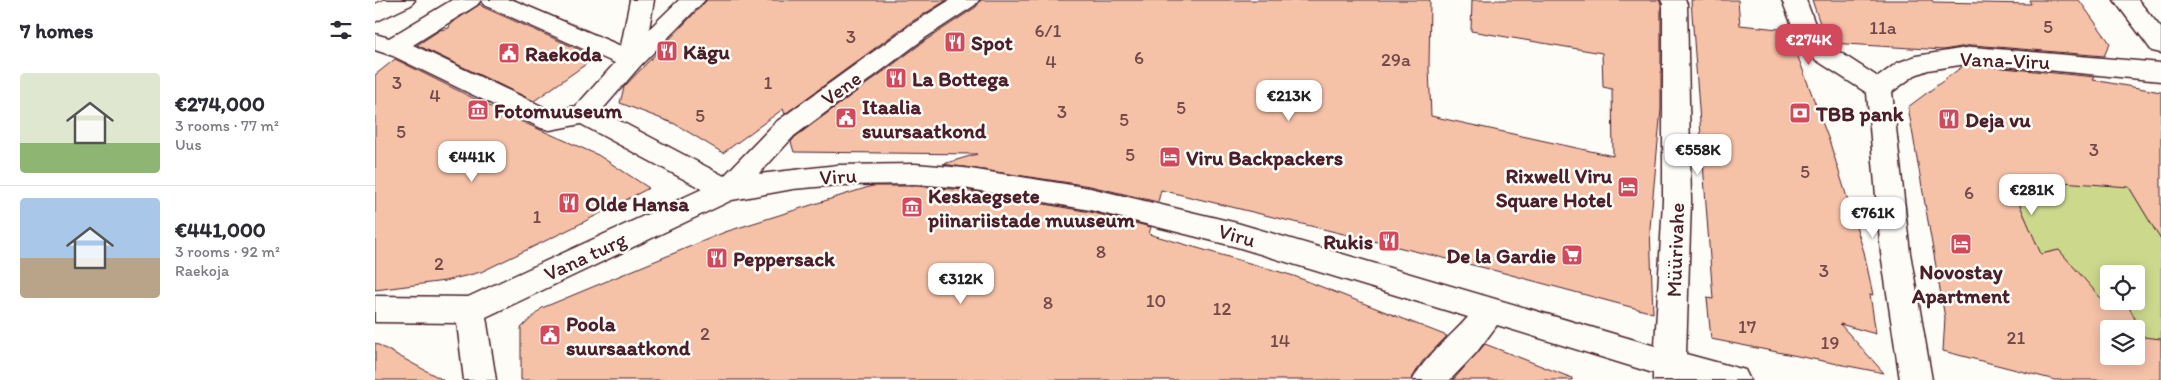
<!DOCTYPE html>
<html lang="en">
<head>
<meta charset="utf-8">
<style>
	body { margin:0; font-family:Itim,sans-serif; background:#f2f2f3; color:#2b2b33; height:100vh; display:flex; flex-direction:column; font-size:19px; white-space:nowrap }
	* { box-sizing:border-box; margin:0 }
	p { font-size:16px; color:#7c7c81 }
	.icon { flex:none; width:28px; height:28px; fill:none; stroke:currentColor; stroke-width:2; stroke-linecap:round; stroke-linejoin:round }
	.map { position:relative; flex:1; overflow:hidden }
	.drawer { display:flex; flex-direction:column; background:#fff; width:375px }
	.drawer>* { flex:none }
	.fabs { position:absolute; left:1725px; top:265px; display:grid; gap:10px }
	.fabs a { display:grid; place-items:center; width:45px; height:45px; border-radius:5px; background:#fff; box-shadow:0 2px 12px #0003; font-size:25px }
	.price { position:absolute; translate:-50% -42px; padding:0 11px; border-radius:10px; background:#fff; color:#222; font-size:16px; line-height:32px; filter:drop-shadow(0 1px 2px #0008) }
	.price::after { content:''; position:absolute; left:50%; top:30px; width:15px; height:11px; margin-left:-8px; background:inherit; clip-path:polygon(0 0,100% 0,50% 100%) }
	.price.on { background:#d1495b; color:#fff }
	ul { padding:0; list-style:none }
	li { display:flex; align-items:center; gap:15px; height:125px; padding:0 20px }
	li+li { border-top:1px solid #e1e1e2 }
	li span { display:grid; place-items:center; flex:none; width:140px; height:100px; border-radius:5px; color:#555 }
	li>.icon { margin-inline-start:auto }
	span .icon { width:60px; height:60px; fill:#fffc; stroke-width:1 }
	li b { font-size:21px }
	h2 { display:flex; justify-content:space-between; align-items:center; height:60px; padding:0 20px; font-size:21px }
	main { display:flex; flex:1; min-height:0 }
	.map>svg:first-child { display:block }
</style>
</head>
<body>
<main>
<section class="drawer">
<h2>7 homes<svg class="icon" aria-label="filters" viewBox="0 0 24 24"><path d="M4 7h16M4 17h16"/><circle cx="9" cy="7" r="2"/><circle cx="15" cy="17" r="2"/></svg></h2>
<ul>
<li><span style="background:linear-gradient(#dfe7d0 70%,#8fb573 0)"><svg class="icon" aria-label="home" viewBox="0 0 24 24"><path d="M3 11l9-7 9 7M6 9v11h12V9"/></svg></span><div><b>€274,000</b><p>3 rooms · 77 m²</p><p>Uus</p></div></li>
<li><span style="background:linear-gradient(#a9c7e8 60%,#b9a48a 0)"><svg class="icon" aria-label="home" viewBox="0 0 24 24"><path d="M3 11l9-7 9 7M6 9v11h12V9"/></svg></span><div><b>€441,000</b><p>3 rooms · 92 m²</p><p>Raekoja</p></div></li>
</ul>
</section>
<div class="map">
<svg width="1786" height="380" viewBox="0 0 1786 380">
	<rect width="100%" height="100%" fill="#fdfcf7"/>
	<filter id="ink" filterUnits="userSpaceOnUse"><feTurbulence type="fractalNoise" baseFrequency=".02" numOctaves="2"/><feDisplacementMap in="SourceGraphic" scale="10" xChannelSelector="R" yChannelSelector="G"/><feConvolveMatrix kernelMatrix="1 2 1 2 8 2 1 2 1" color-interpolation-filters="sRGB"/></filter>
	<g filter="url(#ink)">
		<path fill="#ccd98d" stroke="#8b7c5c" fill-rule="evenodd" d="M1655,164h85l43,71 3,1v109l-17,-8 -15,-30 -39,-5 -12,-30 -19,-22 -19,4 -31,-75 28,3zM1734,274h27v27h-27z"/>
		<g fill="#f5c1a7" stroke="#4a1f2b" fill-rule="evenodd">
			<polygon points="332,0 572,0 533,24 410,114 408,109 348,153 300,124 245,103 249,87"/>
			<polygon points="606,0 1055,0 1054,68 1056,116 1238,156 1237,89 1228,87 1227,53 1096,31 1097,0 1284,0 1286,4 1286,109 1275,228 1278,313 1114,269 786,190 783,202 715,186 568,164 602,154 419,152 416,142 420,137 551,40 601,7"/>
			<polygon points="1316,0 1363,0 1365,25 1413,30 1455,143 1489,252 1498,295 1495,294 1501,334 1465,324 1509,373 1336,339 1332,298 1338,299"/>
			<polygon points="1437,0 1557,0 1558,2 1656,4 1654,0 1704,0 1735,43 1729,56 1598,45 1568,50 1455,43 1451,41"/>
			<polygon points="105,4 108,7 221,57 159,101 42,45 65,30 74,28 75,24"/>
			<polygon points="20,59 136,117 223,155 274,188 197,228 106,272 70,281 0,290 0,75"/>
			<path d="M1598,65l122,12 -2,3 68,12v148l-32,-53 -121,-9 33,76 18,-4 47,54 23,3 15,30 17,2v41h-106l-112,-29 2,-33 -37,-211 55,-41zM1734,329h27v27h-27z"/>
			<polygon points="497,186 540,186 589,190 715,212 776,227 774,234 919,276 1072,336 1047,362 1036,380 146,380 146,328 167,308 350,232"/>
			<polygon points="0,343 68,380 0,380"/>
			<polygon points="1110,344 1197,378 1197,380 1078,380"/>
		</g>
		<g fill="none" stroke-linecap="round" stroke-linejoin="round">
			<g stroke="#4a1f2b" stroke-width="3">
				<g id="minor">
					<polygon points="9,0 40,0 36,5 0,22 0,4"/>
					<path d="M77,0h61l108,46 9,-46h24l-5,29 30,-29h26l-65,66 -39,45 123,65 52,-54 133,-96 41,-26h29l-4,5 -50,33 -131,98 -35,38 79,-9 77,-1 49,4 126,20 147,35 418,123 8,-145v-197l-2,-4h24l2,4 4,197 -5,153 59,16 5,10h-97v-7l-156,-48 -21,28 -26,27h-37c11,-23 38,-43 55,-63l-231,-70 -147,-37 -126,-22 -49,-4 -77,1 -45,4 -61,11 -246,117 10,63h-32l-7,-57 -82,-1v-26l93,1 234,-108 -121,-65 -31,6 -9,-2 -148,-72 -18,-6v-16l14,4zM106,0l3,5 131,58 -39,43 -24,5 -139,-66 64,-40z"/>
					<polygon points="1407,0 1431,0 1446,40 1503,77 1522,63 1541,56 1598,47 1786,63 1786,81 1598,63 1553,70 1540,75 1517,92 1535,253 1557,380 1525,380 1506,253 1492,93 1427,51"/>
					<polygon points="1739,0 1763,0 1786,28 1786,53 1777,51"/>
				</g>
			</g>
			<use href="#minor" fill="#fdfcf7" fill-rule="evenodd"/>
		</g>
	</g>
	<defs>
		<g id="restaurant-square" transform="scale(1.125)"><rect x="-9" y="-9" width="18" height="18" rx="4" fill="#d1495b" stroke="#fdfcf7"/><path d="M-5-6h1v4h1v-4h1v4h1v-4h1v5L-1.5 .5V6h-2V.5L-5-1ZM5-6V6H3V1.5H1.5Q1.5-4 5-6Z" fill="#fff"/></g>
		<g id="civic-square" transform="scale(1.125)"><rect x="-9" y="-9" width="18" height="18" rx="4" fill="#d1495b" stroke="#fdfcf7"/><path d="M-.6-6.5H3V-4.5H.6V-3L4-1V1h2V6H-6V1h2V-1L-.6-3ZM-1.2 2.5V6h2.4V2.5Z" fill="#fff"/></g>
		<g id="museum-square" transform="scale(1.125)"><rect x="-9" y="-9" width="18" height="18" rx="4" fill="#d1495b" stroke="#fdfcf7"/><path d="M0-6L6-3V-2H-6V-3ZM-5-1h2V3h-2ZM-1-1h2V3h-2ZM3-1h2V3H3ZM-6 4H6V6H-6Z" fill="#fff"/></g>
		<g id="bank-square" transform="scale(1.125)"><rect x="-9" y="-9" width="18" height="18" rx="4" fill="#d1495b" stroke="#fdfcf7"/><path d="M-6-4H6V4H-6ZM0-2.3a2.3 2.3 0 1 0 0 4.6a2.3 2.3 0 1 0 0-4.6Z" fill="#fff"/></g>
		<g id="hotel-square" transform="scale(1.125)"><rect x="-9" y="-9" width="18" height="18" rx="4" fill="#d1495b" stroke="#fdfcf7"/><path d="M-6-4.5h1.5V1H6V5H4.5V3h-9V5H-6ZM-4 0a1.8 1.8 0 1 1 3.6 0ZM.5 0V-2.5h3Q6-2.5 6 0Z" fill="#fff"/></g>
		<g id="supermarket-square" transform="scale(1.125)"><rect x="-9" y="-9" width="18" height="18" rx="4" fill="#d1495b" stroke="#fdfcf7"/><path d="M-6-5.5h2.5l.6 2H6L4.5 2H-2.5L-4.4-4H-6ZM-1.5 3.2a1.3 1.3 0 1 0 .1 0ZM3 3.2a1.3 1.3 0 1 0 .1 0Z" fill="#fff"/></g>
	</defs>
	<g fill-rule="evenodd">
		<use href="#restaurant-square" x="580" y="42"/>
		<use href="#restaurant-square" x="292" y="51"/>
		<use href="#civic-square" x="134" y="53"/>
		<use href="#restaurant-square" x="521" y="78"/>
		<use href="#museum-square" x="103" y="110"/>
		<use href="#bank-square" x="1425" y="113"/>
		<use href="#civic-square" x="471" y="118"/>
		<use href="#restaurant-square" x="1574" y="119"/>
		<use href="#hotel-square" x="795" y="157"/>
		<use href="#hotel-square" x="1253" y="187"/>
		<use href="#restaurant-square" x="194" y="203"/>
		<use href="#museum-square" x="537" y="207"/>
		<use href="#restaurant-square" x="1014" y="241"/>
		<use href="#hotel-square" x="1586" y="244"/>
		<use href="#supermarket-square" x="1197" y="255"/>
		<use href="#restaurant-square" x="342" y="258"/>
		<use href="#civic-square" x="175" y="335"/>
	</g>
	<g text-anchor="middle" dominant-baseline="central" stroke-width="5" stroke-linejoin="round" paint-order="stroke">
		<g font-size="19" fill="#75484a">
			<text x="1673" y="26">5</text>
			<text x="1508" y="27">11a</text>
			<text x="673" y="30">6/1</text>
			<text x="476" y="36">3</text>
			<text x="764" y="57">6</text>
			<text x="1021" y="59">29a</text>
			<text x="676" y="61">4</text>
			<text x="22" y="82">3</text>
			<text x="393" y="82">1</text>
			<text x="60" y="95">4</text>
			<text x="806" y="107">5</text>
			<text x="687" y="111">3</text>
			<text x="325" y="115">5</text>
			<text x="749" y="119">5</text>
			<text x="26" y="131">5</text>
			<text x="1719" y="149">3</text>
			<text x="755" y="154">5</text>
			<text x="1430" y="171">5</text>
			<text x="1594" y="192">6</text>
			<text x="162" y="216">1</text>
			<text x="726" y="251">8</text>
			<text x="64" y="263">2</text>
			<text x="1449" y="270">3</text>
			<text x="781" y="300">10</text>
			<text x="673" y="302">8</text>
			<text x="847" y="308">12</text>
			<text x="1372" y="326">17</text>
			<text x="330" y="333">2</text>
			<text x="1641" y="337">21</text>
			<text x="905" y="340">14</text>
			<text x="1455" y="342">19</text>
		</g>
		<g font-size="21" font-weight="bold" fill="#4a1f2b" stroke="#fdfcf7" text-anchor="start">
			<text x="596" y="42">Spot</text>
			<text x="308" y="51">Kägu</text>
			<text x="150" y="53">Raekoda</text>
			<text x="537" y="78">La Bottega</text>
			<text x="487" y="106">Itaalia<tspan x="487" dy="24">suursaatkond</tspan></text>
			<text x="119" y="110">Fotomuuseum</text>
			<text x="1441" y="113">TBB pank</text>
			<text x="1590" y="119">Deja vu</text>
			<text x="811" y="157">Viru Backpackers</text>
			<text x="1237" y="175" text-anchor="end">Rixwell Viru<tspan x="1237" dy="24">Square Hotel</tspan></text>
			<text x="553" y="195">Keskaegsete<tspan x="553" dy="24">piinariistade muuseum</tspan></text>
			<text x="210" y="203">Olde Hansa</text>
			<text x="998" y="241" text-anchor="end">Rukis</text>
			<text x="1181" y="255" text-anchor="end">De la Gardie</text>
			<text x="358" y="258">Peppersack</text>
			<text x="1586" y="271" text-anchor="middle">Novostay<tspan x="1586" dy="24">Apartment</tspan></text>
			<text x="191" y="323">Poola<tspan x="191" dy="24">suursaatkond</tspan></text>
		</g>
		<g font-size="21" fill="#4a1f2b" stroke="#fdfcf7">
			<text transform="translate(1630 60) rotate(2)">Vana-Viru</text>
			<text transform="translate(466 88) rotate(-36)">Vene</text>
			<text transform="translate(463 176) rotate(-3)">Viru</text>
			<text transform="translate(862 235) rotate(16)">Viru</text>
			<text transform="translate(1300 250) rotate(-88)">Müürivahe</text>
			<text transform="translate(210 256) rotate(-25)">Vana turg</text>
		</g>
	</g>
</svg>
<div class="fabs">
<a><svg class="icon" aria-label="locate" viewBox="0 0 24 24"><circle cx="12" cy="12" r="6"/><path d="M12 2v4M12 18v4M2 12h4M18 12h4"/></svg></a>
<a><svg class="icon" aria-label="layers" viewBox="0 0 24 24"><path d="M12 4l9 5-9 5-9-5zM3 14l9 5 9-5"/></svg></a>
</div>
<b class="price on" style="left:1434px;top:66px">€274K</b>
<b class="price" style="left:914px;top:122px">€213K</b>
<b class="price" style="left:1323px;top:176px">€558K</b>
<b class="price" style="left:97px;top:183px">€441K</b>
<b class="price" style="left:1657px;top:216px">€281K</b>
<b class="price" style="left:1498px;top:239px">€761K</b>
<b class="price" style="left:586px;top:305px">€312K</b>
</div>
</main>
</body>
</html>
